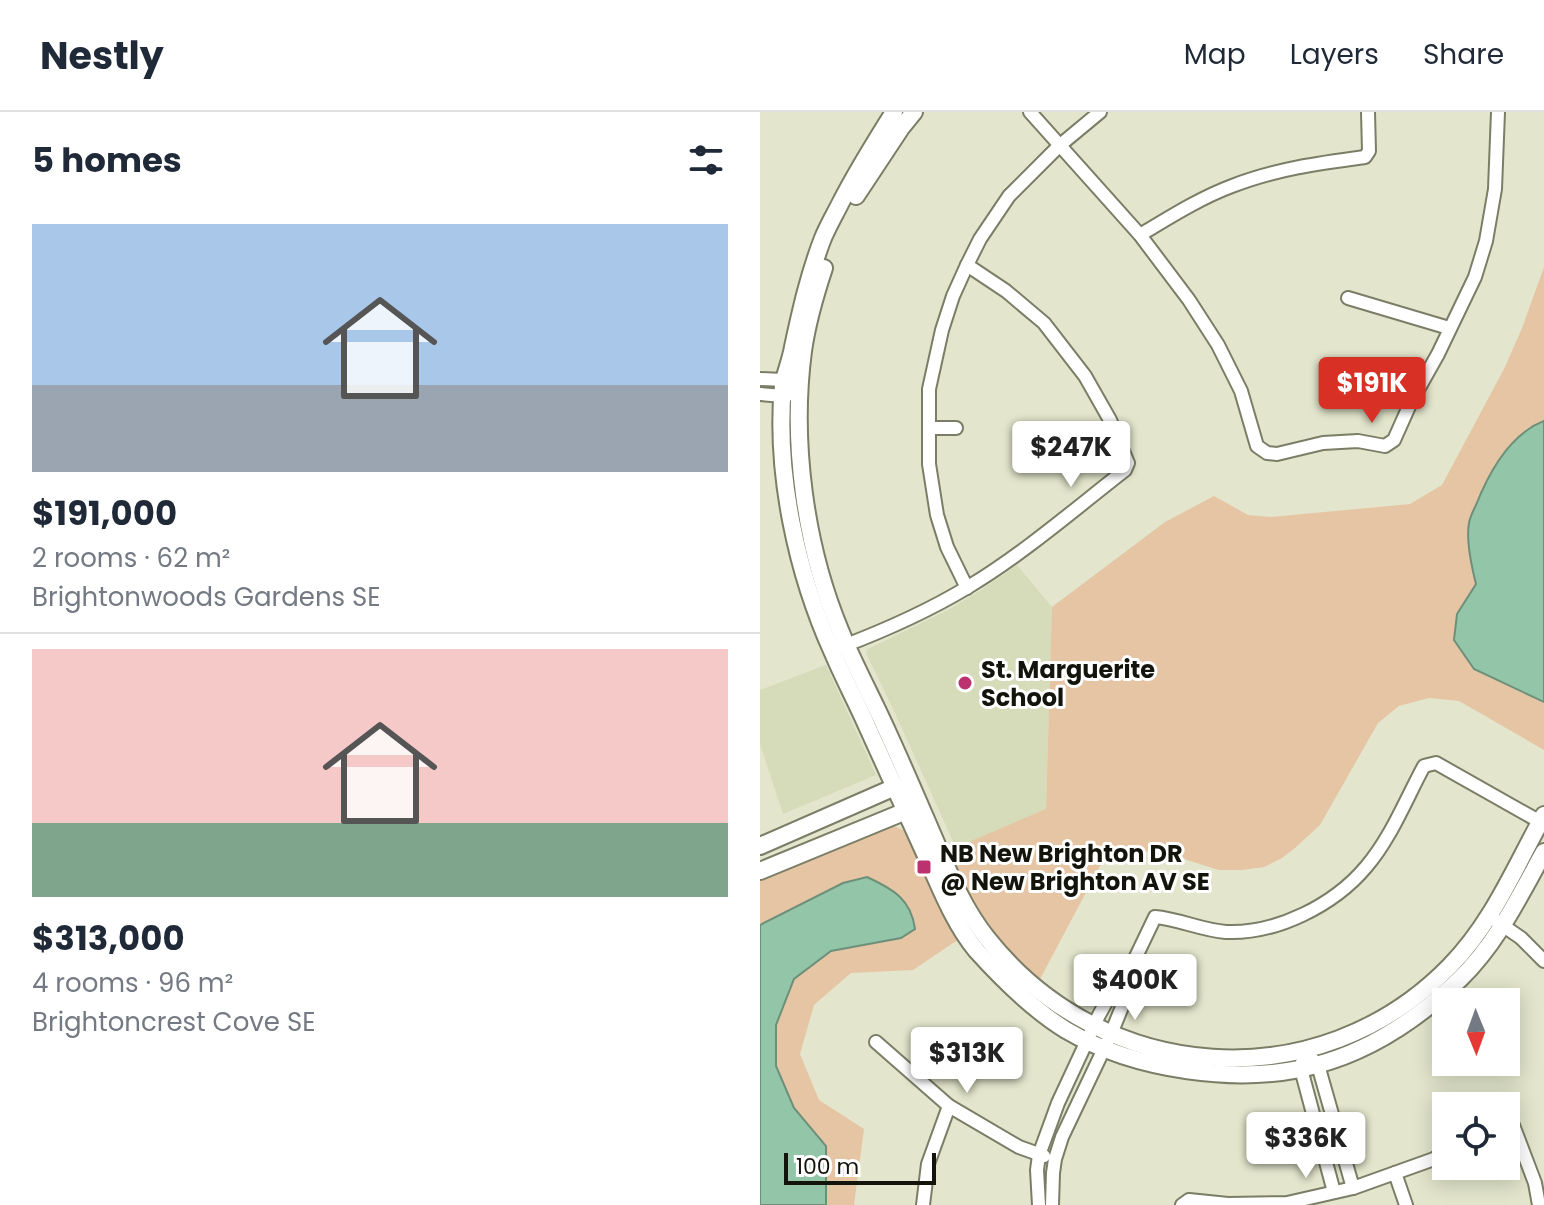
<!DOCTYPE html>
<html lang="en">
<head>
<meta charset="utf-8">
<style>
	body { margin:0; font-family:Poppins,sans-serif; background:#f6f6f7; color:#1f2937; height:100vh; display:flex; flex-direction:column; font-size:30px; white-space:nowrap }
	* { box-sizing:border-box; margin:0 }
	p { font-size:26px; color:#747a83 }
	.icon { flex:none; width:44px; height:44px; fill:none; stroke:currentColor; stroke-width:2; stroke-linecap:round; stroke-linejoin:round }
	.map { position:relative; flex:1; overflow:hidden }
	.panel { display:flex; flex-direction:column; background:#fff; width:760px }
	.panel>* { flex:none }
	.needle { width:52px; rotate:179deg }
	.fabs { position:absolute; left:672px; top:876px; display:grid; gap:16px }
	.fabs a { display:grid; place-items:center; width:88px; height:88px; border-radius:0px; background:#fff; box-shadow:0 4px 20px #0003; font-size:40px }
	.scale { position:absolute; left:24px; bottom:20px; width:152px; box-sizing:border-box; padding-left:8px; border:4px solid #13140b; border-top:0; font-size:22px; line-height:28px; white-space:nowrap; color:#13140b; -webkit-text-stroke:6px #fff; paint-order:stroke }
	.price { position:absolute; translate:-50% -68px; padding:0 18px; border-radius:8px; background:#fff; color:#222; font-size:26px; line-height:52px; filter:drop-shadow(0 2px 4px #0008) }
	.price::after { content:''; position:absolute; left:50%; top:48px; width:24px; height:18px; margin-left:-12px; background:inherit; clip-path:polygon(0 0,100% 0,50% 100%) }
	.price.current { background:#d93025; color:#fff }
	ul { padding:0; list-style:none }
	li { display:grid; align-content:center; gap:16px; height:424px; padding:0 32px }
	li+li { border-top:2px solid #e0e1e3 }
	li span { display:grid; place-items:center; height:248px; border-radius:0px; color:#555 }
	li>.icon { margin-inline-start:auto }
	span .icon { width:144px; height:144px; fill:#fffc; stroke-width:1 }
	li b { font-size:34px }
	h2 { display:flex; justify-content:space-between; align-items:center; height:96px; padding:0 32px; font-size:34px }
	header { display:flex; align-items:center; gap:48px; box-sizing:border-box; height:112px; padding:0 40px; background:#fff; border-bottom:2px solid #e0e1e3 }
	header strong { font-size:38px }
	nav { display:flex; gap:44px; margin-inline-start:auto; font-size:28px }
	main { display:flex; flex:1; min-height:0 }
	.map>svg:first-child { display:block }
</style>
</head>
<body>
<header>
<strong>Nestly</strong>
<nav><a>Map</a><a>Layers</a><a>Share</a></nav>
</header>
<main>
<section class="panel">
<h2>5 homes<svg class="icon" aria-label="filters" viewBox="0 0 24 24"><path d="M4 7h16M4 17h16"/><circle cx="9" cy="7" r="2"/><circle cx="15" cy="17" r="2"/></svg></h2>
<ul>
<li><span style="background:linear-gradient(#a9c7e8 65%,#9aa5b1 0)"><svg class="icon" aria-label="home" viewBox="0 0 24 24"><path d="M3 11l9-7 9 7M6 9v11h12V9"/></svg></span><div><b>$191,000</b><p>2 rooms · 62 m²</p><p>Brightonwoods Gardens SE</p></div></li>
<li><span style="background:linear-gradient(#f6c9c9 70%,#7fa58c 0)"><svg class="icon" aria-label="home" viewBox="0 0 24 24"><path d="M3 11l9-7 9 7M6 9v11h12V9"/></svg></span><div><b>$313,000</b><p>4 rooms · 96 m²</p><p>Brightoncrest Cove SE</p></div></li>
</ul>
</section>
<div class="map">
<svg width="784" height="1093" viewBox="0 0 784 1093">
	<rect width="100%" height="100%" fill="#e3e6cc"/>
	<g fill="#d6dbb9">
		<polygon points="257,453 292,495 286,698 196,736 135,601 106,541 108,537 190,497 221,478"/>
		<polygon points="66,553 116,663 23,702 0,632 0,578"/>
	</g>
	<g fill="#e6c5a4">
		<polygon points="784,155 784,638 699,589 669,586 639,594 618,611 560,713 535,736 522,746 504,755 482,758 459,758 427,748 410,738 367,741 340,754 279,869 228,816 202,775 188,739 286,697 292,495 405,410 454,384 488,403 511,405 650,392 682,373 745,255 762,216"/>
		<polygon points="128,714 134,714 147,720 202,825 153,858 91,861 54,893 40,942 59,988 104,1017 94,1093 0,1093 0,767"/>
	</g>
	<g fill="#93c5a9" stroke="#6d907a" stroke-width="2">
		<path d="M784,309v281l-70,-33 -20,-29 3,-26 19,-30c-4,-16 -10,-45 -7,-61 1,-6 4,-12 7,-18 13,-33 34,-71 68,-84z"/>
		<path d="M107,765c26,12 44,22 48,52l-14,9 -70,13 -37,28 -18,46v41l18,42 32,38v59h-66v-280l83,-42z"/>
	</g>
	<g fill="none" stroke-linecap="round" stroke-linejoin="round">
		<g stroke="#7b7e66" stroke-width="16">
			<g id="street">
				<polyline points="270,0 380,123 429,188 458,233 481,279 497,334 507,341 517,342 563,331 598,329 625,334 634,328 651,290 678,242 715,165 726,129 735,77 738,0"/>
				<path d="M380,123c30,-18 60,-37 92,-49 43,-17 88,-23 133,-29l4,-6 -1,-39"/>
				<polyline points="588,186 689,216"/>
				<polyline points="0,267 24,268 30,273"/>
				<polyline points="0,282 23,284 39,280"/>
				<polyline points="169,316 196,316"/>
				<polyline points="207,476 187,435 177,403 169,352 169,277 182,218 193,184 207,153 220,127 249,84 299,34 340,0"/>
				<path d="M81,535c42,-16 89,-37 127,-60 55,-33 107,-78 157,-117l3,-7 -18,-43 -25,-44 -41,-53 -38,-32 -39,-26"/>
				<polyline points="735,808 761,826 784,849"/>
				<polyline points="116,930 189,994 259,1035 284,1044"/>
				<polyline points="545,939 558,953 593,1076"/>
				<polyline points="542,950 541,957 574,1080"/>
				<polyline points="746,1009 753,1013 775,1071 779,1093"/>
				<polyline points="635,1061 646,1093"/>
				<polyline points="163,1093 168,1052 189,994"/>
				<path d="M279,1093l-2,-35 2,-15 19,-52 41,-88 11,-20 11,-7 34,-71c24,2 46,13 71,15 51,2 108,-27 140,-65 25,-29 40,-68 58,-101l12,-3 108,61"/>
				<polyline points="292,1093 293,1061 295,1047 302,1025 351,922 364,890 361,876"/>
				<polyline points="422,1093 429,1088 468,1092 527,1091 593,1076 674,1047 686,1039"/>
			</g>
		</g>
		<g stroke="#7b7e66" stroke-width="20">
			<g id="secondary">
				<path d="M134,0c-19,30 -37,59 -53,90 -6,12 -13,24 -18,36 -14,36 -22,72 -30,109 -2,13 -8,26 -10,39 -8,87 14,188 50,267 10,24 23,48 34,73 20,44 40,88 60,132 14,31 27,65 49,92 27,30 56,59 90,80 68,40 173,56 250,35 54,-14 104,-48 144,-86 37,-36 59,-82 84,-127"/>
				<polyline points="96,84 141,16 154,0"/>
				<path d="M64,156c-9,27 -17,55 -21,83 -12,91 2,195 37,279 14,35 33,69 48,103 16,35 31,70 46,105 15,35 29,70 53,100 116,147 331,163 463,28 43,-44 65,-99 94,-151"/>
				<polyline points="0,734 135,675 145,678"/>
				<polyline points="0,759 146,699 149,691"/>
			</g>
		</g>
		<use href="#street" stroke="#fff" stroke-width="12"/>
		<use href="#secondary" stroke="#fff" stroke-width="16"/>
	</g>
	<g fill="#bb326e" stroke="#fff" stroke-width="3">
		<circle cx="205" cy="571" r="8"/>
		<rect x="156" y="747" width="16" height="16" rx="4"/>
	</g>
	<g text-anchor="middle" dominant-baseline="central" stroke-width="6" stroke-linejoin="round" paint-order="stroke">
		<g font-size="24" font-weight="bold" fill="#13140b" stroke="#fff" text-anchor="start">
			<text x="221" y="557">St. Marguerite<tspan x="221" dy="28">School</tspan></text>
			<text x="180" y="741">NB New Brighton DR<tspan x="180" dy="28">@ New Brighton AV SE</tspan></text>
		</g>
	</g>
</svg>
<div class="fabs">
<a><svg class="needle" viewBox="-14 -14 28 28"><path d="M0-13l5 13h-10z" fill="#e53935"/><path d="M0 13l5-13h-10z" fill="#747a83"/></svg></a>
<a><svg class="icon" aria-label="locate" viewBox="0 0 24 24"><circle cx="12" cy="12" r="6"/><path d="M12 2v4M12 18v4M2 12h4M18 12h4"/></svg></a>
</div>
<div class="scale">100 m</div>
<b class="price current" style="left:612px;top:313px">$191K</b>
<b class="price" style="left:311px;top:377px">$247K</b>
<b class="price" style="left:375px;top:910px">$400K</b>
<b class="price" style="left:207px;top:983px">$313K</b>
<b class="price" style="left:546px;top:1068px">$336K</b>
</div>
</main>
</body>
</html>
